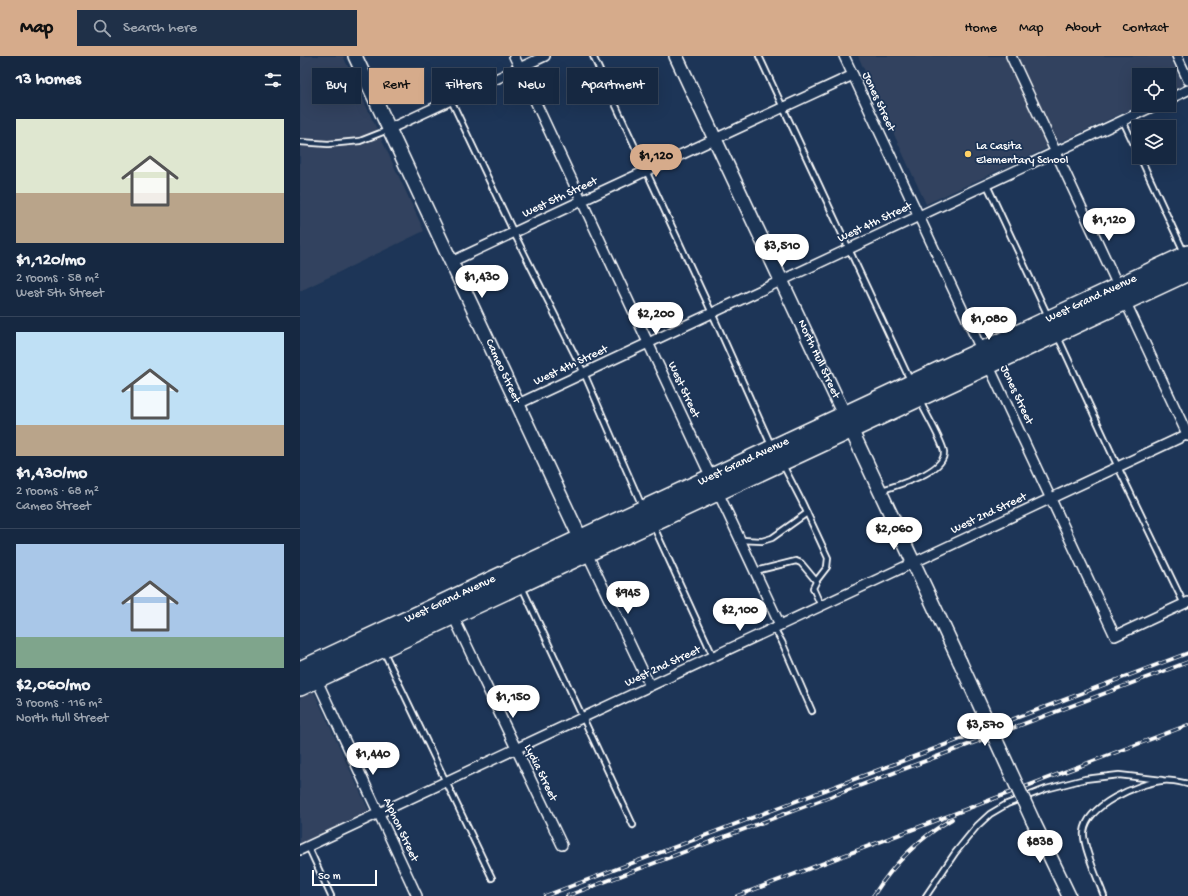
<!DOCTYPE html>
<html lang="en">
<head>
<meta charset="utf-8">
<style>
	body { margin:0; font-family:"Gochi Hand",sans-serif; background:#1f3048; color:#f1f3f6; height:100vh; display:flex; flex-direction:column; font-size:15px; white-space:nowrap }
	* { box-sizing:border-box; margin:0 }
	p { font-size:13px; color:#9ea6b1 }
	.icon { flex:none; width:22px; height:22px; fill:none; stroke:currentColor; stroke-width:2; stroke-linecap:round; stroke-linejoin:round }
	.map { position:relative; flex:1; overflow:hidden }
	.drawer { display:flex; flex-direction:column; background:#162841; width:300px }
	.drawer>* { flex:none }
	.hud { position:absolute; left:12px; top:12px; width:380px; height:36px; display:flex; gap:8px }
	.tools { position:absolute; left:832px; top:12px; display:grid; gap:8px }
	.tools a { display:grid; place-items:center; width:44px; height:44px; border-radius:0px; background:#162841; box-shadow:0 4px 16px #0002,0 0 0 1px #35445a; font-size:20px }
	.scale { position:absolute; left:12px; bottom:10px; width:65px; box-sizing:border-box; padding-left:4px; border:2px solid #fff; border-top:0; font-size:11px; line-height:14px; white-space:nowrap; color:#fff; -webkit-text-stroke:3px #1d3557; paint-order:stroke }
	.price { position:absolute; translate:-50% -34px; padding:0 9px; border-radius:14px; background:#fff; color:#222; font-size:13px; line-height:26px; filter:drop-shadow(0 1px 2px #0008) }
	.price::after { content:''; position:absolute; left:50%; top:24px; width:12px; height:9px; margin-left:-6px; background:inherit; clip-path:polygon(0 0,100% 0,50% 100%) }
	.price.current { background:#d6ab8b; color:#111 }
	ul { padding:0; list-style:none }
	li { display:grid; align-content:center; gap:8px; height:212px; padding:0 16px }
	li+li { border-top:1px solid #35445a }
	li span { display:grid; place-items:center; height:124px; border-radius:0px; color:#555 }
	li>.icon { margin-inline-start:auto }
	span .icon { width:72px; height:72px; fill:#fffc; stroke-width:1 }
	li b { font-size:17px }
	h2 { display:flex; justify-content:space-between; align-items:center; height:48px; padding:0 16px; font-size:17px }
	.pill { padding:0 14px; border-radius:0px; background:#162841; box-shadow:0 4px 16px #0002,0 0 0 1px #35445a; font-size:14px; line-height:36px }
	.pill.current { background:#d6ab8b; color:#111 }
	header { display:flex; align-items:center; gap:24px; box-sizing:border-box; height:56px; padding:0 20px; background:#d6ab8b; color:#111 }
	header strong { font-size:19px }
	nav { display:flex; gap:22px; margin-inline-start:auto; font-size:14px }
	.search { width:280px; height:36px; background:#1f3048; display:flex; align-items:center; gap:10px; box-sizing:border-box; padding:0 14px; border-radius:0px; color:#9ea6b1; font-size:15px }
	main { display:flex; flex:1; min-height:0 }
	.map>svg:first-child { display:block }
</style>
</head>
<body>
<header>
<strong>Map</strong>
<div class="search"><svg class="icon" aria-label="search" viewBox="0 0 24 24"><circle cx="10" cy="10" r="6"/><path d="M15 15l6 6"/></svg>Search here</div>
<nav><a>Home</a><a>Map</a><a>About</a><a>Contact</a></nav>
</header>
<main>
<section class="drawer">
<h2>13 homes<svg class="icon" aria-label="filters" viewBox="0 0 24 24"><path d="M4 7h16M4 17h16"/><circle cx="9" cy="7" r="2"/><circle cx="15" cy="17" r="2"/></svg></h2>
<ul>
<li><span style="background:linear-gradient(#dfe7d0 60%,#b9a48a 0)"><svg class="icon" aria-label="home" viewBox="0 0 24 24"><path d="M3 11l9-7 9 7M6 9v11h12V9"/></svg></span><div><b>$1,120/mo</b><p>2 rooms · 58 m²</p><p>West 5th Street</p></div></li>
<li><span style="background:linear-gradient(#bfe0f5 75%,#b9a48a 0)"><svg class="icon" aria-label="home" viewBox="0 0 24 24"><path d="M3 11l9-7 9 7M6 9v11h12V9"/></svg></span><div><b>$1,430/mo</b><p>2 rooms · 68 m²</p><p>Cameo Street</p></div></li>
<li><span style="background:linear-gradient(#a9c7e8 75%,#7fa58c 0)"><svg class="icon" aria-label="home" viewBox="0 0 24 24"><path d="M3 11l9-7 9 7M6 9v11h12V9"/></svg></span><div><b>$2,060/mo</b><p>3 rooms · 116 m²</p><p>North Hull Street</p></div></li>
</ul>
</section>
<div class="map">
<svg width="888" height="840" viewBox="0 0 888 840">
	<rect width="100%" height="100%" fill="#1d3557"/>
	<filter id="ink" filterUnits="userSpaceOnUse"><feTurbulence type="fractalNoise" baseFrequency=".025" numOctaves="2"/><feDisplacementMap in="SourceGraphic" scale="8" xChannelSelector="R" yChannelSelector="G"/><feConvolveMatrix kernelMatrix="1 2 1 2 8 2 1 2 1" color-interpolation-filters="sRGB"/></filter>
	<g filter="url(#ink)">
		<g fill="#32435e">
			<polygon points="0,0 43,0 124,175 0,235"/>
			<polygon points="558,0 869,0 883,29 869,36 869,19 839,19 839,49 840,49 626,148"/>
			<polygon points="13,634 69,755 0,787 0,640"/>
		</g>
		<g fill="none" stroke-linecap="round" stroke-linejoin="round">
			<g stroke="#fff" stroke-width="8">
				<g id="lane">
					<polyline points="293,0 412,257 471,389"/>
					<polyline points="459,0 610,324"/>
					<polyline points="151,44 214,177 284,317 342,450"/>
					<polyline points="823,65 839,99"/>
					<polyline points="0,86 28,88 60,85 88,74"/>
					<polyline points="840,101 884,196"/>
					<polyline points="687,129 748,260"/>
					<polyline points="758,281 818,411 884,548"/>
					<polyline points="483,409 502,446 528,502 527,511 517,524 513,532 521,550"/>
					<path d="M580,435c16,-6 65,-18 64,-39 -1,-10 -19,-40 -24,-51"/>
					<polyline points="353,469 413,600"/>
					<polyline points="441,484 462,485 472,482 507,457"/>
					<polyline points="455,515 496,505 501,507 516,525"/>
					<polyline points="222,531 333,769"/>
					<polyline points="474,572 482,586 512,655"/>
					<polyline points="84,596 192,822"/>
					<polyline points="8,790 31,840"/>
					<polyline points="626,840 655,797 677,770 690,758 707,748 746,733 785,723 819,719 862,724"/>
					<path d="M804,840c-5,-14 -22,-51 -20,-64 3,-27 53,-48 77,-51 9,-2 18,1 27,3"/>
				</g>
			</g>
			<g stroke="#fff" stroke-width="12">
				<g id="street">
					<polyline points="214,0 480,569"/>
					<polyline points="544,0 815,580 888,546"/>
					<polyline points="711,0 888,380"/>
					<polyline points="877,0 888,24"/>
					<polyline points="869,43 888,34"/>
					<polyline points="89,73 245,0"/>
					<polyline points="151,206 281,145 553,19"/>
					<polyline points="218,348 856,49"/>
					<polyline points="287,497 350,630"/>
					<polyline points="152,558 262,789"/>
					<polyline points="15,620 117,840"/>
					<polyline points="0,794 888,378"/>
				</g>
			</g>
			<g stroke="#fff" stroke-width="16">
				<g id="secondary">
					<path id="s1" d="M55,0l229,490"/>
					<path id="s2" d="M376,0l284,606"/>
					<polyline points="733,765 769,840"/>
				</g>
			</g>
			<g stroke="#fff" stroke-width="20">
				<g id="highway">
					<path id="s3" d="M0,614l888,-416"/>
					<polyline points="0,631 888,216"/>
				</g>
			</g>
			<use href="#lane" stroke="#1d3557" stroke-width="4.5"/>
			<use href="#street" stroke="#1d3557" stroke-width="9"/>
			<use href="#secondary" stroke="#1d3557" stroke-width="13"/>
			<use href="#highway" stroke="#1d3557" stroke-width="17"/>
			<g stroke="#fff" stroke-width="4">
				<g id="rail">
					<polyline points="245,840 888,597"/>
					<polyline points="267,840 888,606"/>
					<polyline points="437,840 888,669"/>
					<path d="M573,840c20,-31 47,-59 79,-77"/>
				</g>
			</g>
			<use href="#rail" stroke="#1d3557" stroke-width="2.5" stroke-dasharray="8" stroke-linecap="butt"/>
			<g stroke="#fff" stroke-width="16" stroke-linecap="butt">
				<polyline id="secondary-bridge" points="660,606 733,765"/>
			</g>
			<use href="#secondary-bridge" stroke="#1d3557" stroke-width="13"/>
		</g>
	</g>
	<circle fill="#ffd166" stroke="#1d3557" stroke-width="1.5" cx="668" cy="98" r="4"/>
	<g text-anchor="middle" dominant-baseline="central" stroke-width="3.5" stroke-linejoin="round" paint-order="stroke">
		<g font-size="12" fill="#fff" stroke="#1d3557">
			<text transform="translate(578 46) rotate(65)">Jones Street</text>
			<text transform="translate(260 142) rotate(-25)">West 5th Street</text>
			<text transform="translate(575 167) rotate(-25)">West 4th Street</text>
			<text stroke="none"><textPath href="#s3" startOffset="874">West Grand Avenue</textPath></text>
			<text stroke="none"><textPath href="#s2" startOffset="335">North Hull Street</textPath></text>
			<text transform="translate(271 310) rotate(-25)">West 4th Street</text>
			<text stroke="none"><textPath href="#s1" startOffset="348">Cameo Street</textPath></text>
			<text transform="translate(383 334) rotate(65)">West Street</text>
			<text transform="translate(716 339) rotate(65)">Jones Street</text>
			<text stroke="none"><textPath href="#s3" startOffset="490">West Grand Avenue</textPath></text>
			<text transform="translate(689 458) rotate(-25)">West 2nd Street</text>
			<text stroke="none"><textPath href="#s3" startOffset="166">West Grand Avenue</textPath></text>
			<text transform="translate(363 611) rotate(-25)">West 2nd Street</text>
			<text transform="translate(240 717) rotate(64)">Lydia Street</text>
			<text transform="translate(100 774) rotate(65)">Alphon Street</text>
		</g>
		<g font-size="12" fill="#fff" stroke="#1d3557" text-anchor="start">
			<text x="676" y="91">La Casita<tspan x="676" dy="14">Elementary School</tspan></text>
		</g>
	</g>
</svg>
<div class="tools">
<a><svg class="icon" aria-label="locate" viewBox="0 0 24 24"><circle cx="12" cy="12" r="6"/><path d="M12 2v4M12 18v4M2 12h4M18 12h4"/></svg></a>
<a><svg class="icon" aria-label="layers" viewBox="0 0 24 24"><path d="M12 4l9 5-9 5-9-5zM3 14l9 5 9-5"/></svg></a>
</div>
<div class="scale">50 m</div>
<b class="price current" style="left:356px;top:122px">$1,120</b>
<b class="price" style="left:809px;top:186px">$1,120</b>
<b class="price" style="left:482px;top:212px">$3,510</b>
<b class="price" style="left:182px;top:243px">$1,430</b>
<b class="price" style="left:356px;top:280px">$2,200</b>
<b class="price" style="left:689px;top:285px">$1,080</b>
<b class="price" style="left:594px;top:495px">$2,060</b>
<b class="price" style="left:328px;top:559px">$945</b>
<b class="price" style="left:440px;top:576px">$2,100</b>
<b class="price" style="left:213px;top:663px">$1,150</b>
<b class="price" style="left:685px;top:691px">$3,570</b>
<b class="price" style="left:73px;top:720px">$1,440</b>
<b class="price" style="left:740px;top:808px">$838</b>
<div class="hud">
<a class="pill">Buy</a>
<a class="pill current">Rent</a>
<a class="pill">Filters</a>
<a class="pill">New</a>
<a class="pill">Apartment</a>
</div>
</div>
</main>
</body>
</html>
